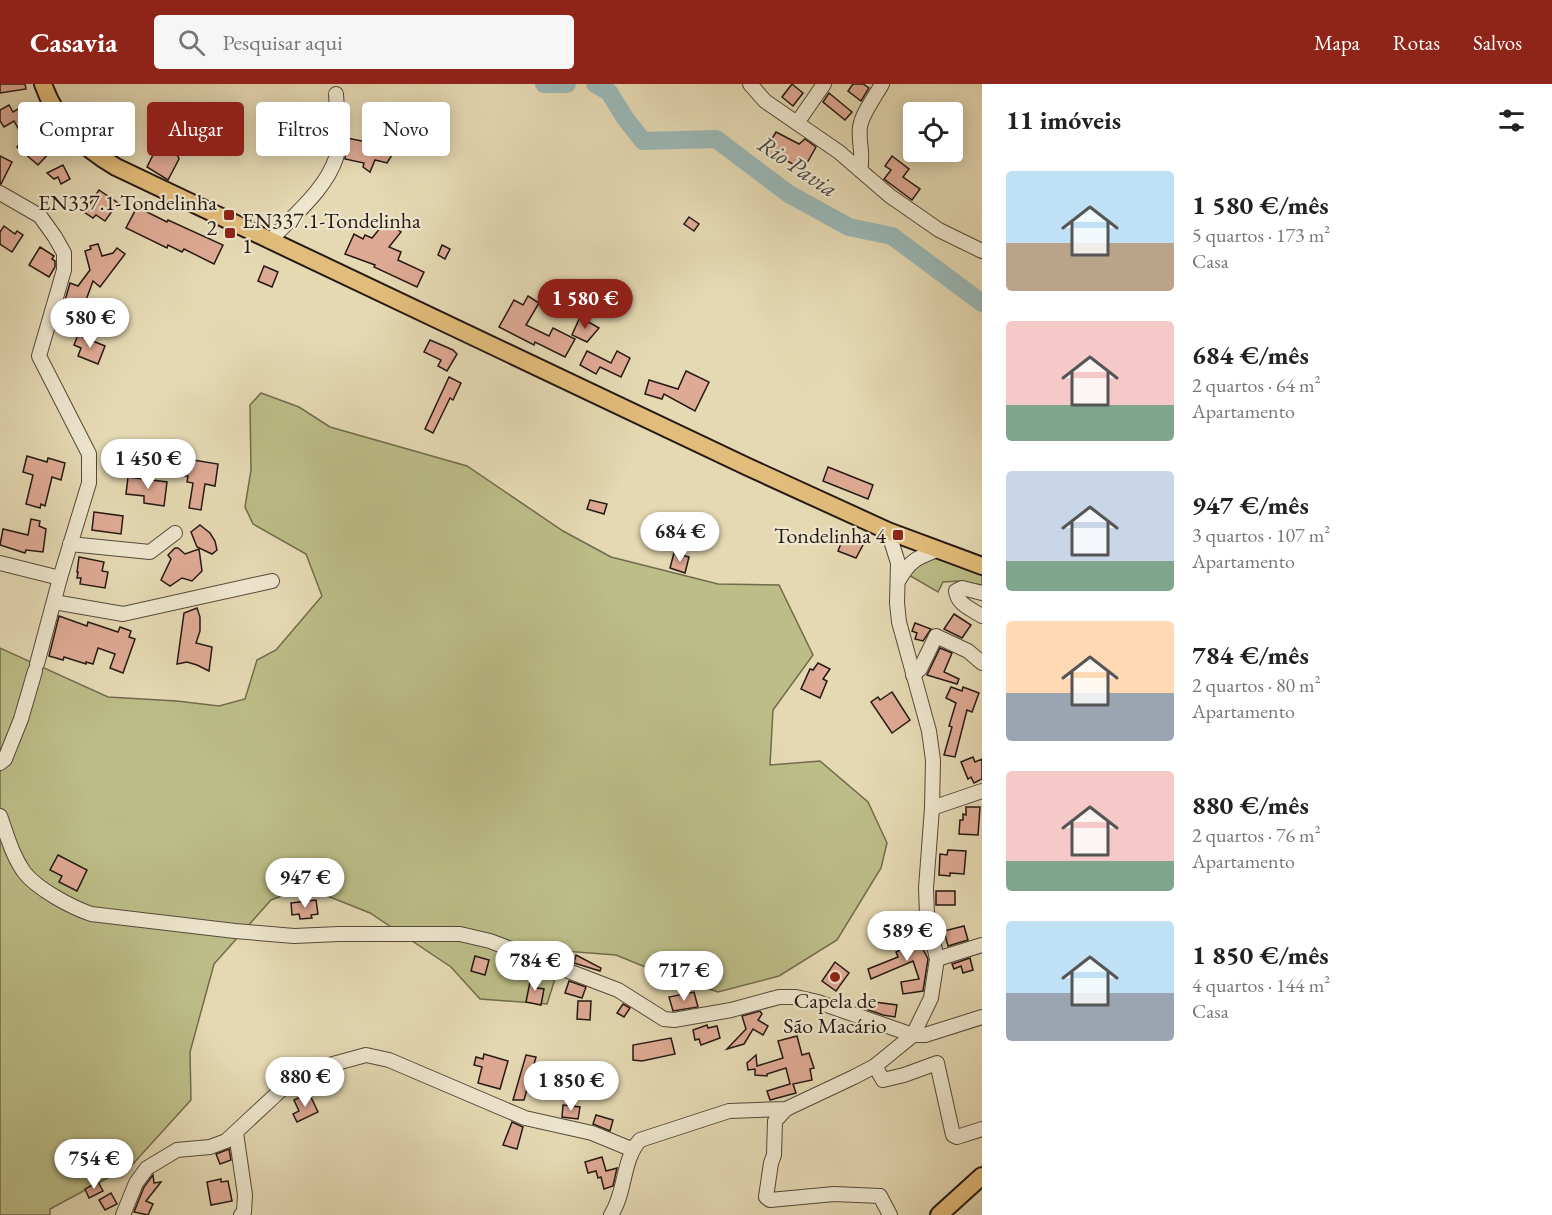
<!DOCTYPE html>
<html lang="pt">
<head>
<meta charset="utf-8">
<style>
	body { margin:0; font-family:"EB Garamond",serif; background:#f6f6f6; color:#222; height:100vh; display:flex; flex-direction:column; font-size:22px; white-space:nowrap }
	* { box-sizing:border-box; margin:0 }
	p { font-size:20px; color:#767676 }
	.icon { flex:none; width:33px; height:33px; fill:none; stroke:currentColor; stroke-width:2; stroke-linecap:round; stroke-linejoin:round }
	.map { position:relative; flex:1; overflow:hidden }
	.panel { display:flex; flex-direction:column; background:#fff; width:570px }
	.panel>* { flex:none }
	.hud { position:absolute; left:18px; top:18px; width:570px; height:54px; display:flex; gap:12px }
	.fabs { position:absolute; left:903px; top:18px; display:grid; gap:12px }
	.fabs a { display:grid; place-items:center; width:60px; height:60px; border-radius:6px; background:#fff; box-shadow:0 3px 15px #0003; font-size:30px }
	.price { position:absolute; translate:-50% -51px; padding:0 14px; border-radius:21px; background:#fff; color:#222; font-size:20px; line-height:39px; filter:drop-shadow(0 2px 3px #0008) }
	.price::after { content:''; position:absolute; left:50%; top:36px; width:18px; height:14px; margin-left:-9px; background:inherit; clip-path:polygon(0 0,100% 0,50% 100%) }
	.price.selected { background:#8f2418; color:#fff }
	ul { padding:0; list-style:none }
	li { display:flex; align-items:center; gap:18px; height:150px; padding:0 24px }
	li span { display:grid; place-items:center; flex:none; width:168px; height:120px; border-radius:6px; color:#555 }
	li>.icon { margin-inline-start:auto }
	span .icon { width:72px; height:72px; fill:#fffc; stroke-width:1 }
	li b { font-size:26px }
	h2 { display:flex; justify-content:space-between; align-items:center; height:72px; padding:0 24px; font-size:26px }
	.pill { padding:0 21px; border-radius:6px; background:#fff; box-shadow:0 3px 15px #0003; font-size:21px; line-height:54px }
	.pill.selected { background:#8f2418; color:#fff }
	header { display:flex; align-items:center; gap:36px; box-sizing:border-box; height:84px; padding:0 30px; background:#8f2418; color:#fff }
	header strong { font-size:28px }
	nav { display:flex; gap:33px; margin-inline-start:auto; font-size:21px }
	.search { width:420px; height:54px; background:#f6f6f6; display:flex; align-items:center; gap:15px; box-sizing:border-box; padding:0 21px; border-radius:6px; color:#767676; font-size:22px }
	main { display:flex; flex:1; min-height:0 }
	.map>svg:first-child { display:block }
</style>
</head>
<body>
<header>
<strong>Casavia</strong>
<div class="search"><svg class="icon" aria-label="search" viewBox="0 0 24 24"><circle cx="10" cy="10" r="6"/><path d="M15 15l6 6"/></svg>Pesquisar aqui</div>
<nav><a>Mapa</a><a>Rotas</a><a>Salvos</a></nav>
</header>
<main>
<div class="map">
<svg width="982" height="1131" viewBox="0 0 982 1131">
	<rect width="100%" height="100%" fill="#e5d9b3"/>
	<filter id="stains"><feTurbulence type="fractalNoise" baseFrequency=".00333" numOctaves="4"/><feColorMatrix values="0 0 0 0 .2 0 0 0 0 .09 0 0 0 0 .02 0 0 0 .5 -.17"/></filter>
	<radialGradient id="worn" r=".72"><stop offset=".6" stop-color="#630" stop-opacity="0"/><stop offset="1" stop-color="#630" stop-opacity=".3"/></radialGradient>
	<g fill="#bcbd87" stroke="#706b4d" stroke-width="1.5">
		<polygon points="261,309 299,323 330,343 467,382 563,447 611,473 718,500 779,501 813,571 773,626 770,681 820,677 868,718 887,759 881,784 837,856 779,892 718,908 665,891 616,871 564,867 547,920 480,915 451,883 370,829 305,803 271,816 214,880 190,968 191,1016 132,1081 50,1125 50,1131 0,1131 0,564 108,613 177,617 219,622 245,615 257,576 276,566 322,512 306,470 253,440 245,423 251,386 250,321"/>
		<polygon points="934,473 982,488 982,501 960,497 943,498 938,508 907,490 911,482"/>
	</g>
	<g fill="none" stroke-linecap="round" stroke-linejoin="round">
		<g stroke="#9ab8b7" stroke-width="18">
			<polyline points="544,0 567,0"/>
			<polyline points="595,0 609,8 625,34 643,57 716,55 789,110 849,143 892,152 982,219"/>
		</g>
	</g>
	<g fill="#dfaa95" stroke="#251913" stroke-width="1.5">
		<polygon points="0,0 25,0 26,5 0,9"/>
		<polygon points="792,0 803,9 793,22 782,13"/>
		<polygon points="853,0 863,0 869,4 861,17 848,7"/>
		<polygon points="829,9 852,28 845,36 823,18"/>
		<polygon points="9,21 13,28 25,21 35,39 28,43 53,65 38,81 17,63 24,55 14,37 4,43 0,37 0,26"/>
		<polygon points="414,35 424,40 421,48 410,43"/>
		<polygon points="776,48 799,60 805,55 816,63 803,86 784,75 782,80 764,68"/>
		<polygon points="347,54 367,58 365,66 392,71 387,79 375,76 370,88 363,83 364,79 345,75"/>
		<polygon points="156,65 169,71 170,68 178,72 179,75 168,96 147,83"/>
		<polygon points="0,72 12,78 1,100 0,100"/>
		<polygon points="892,72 909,85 903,93 920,105 912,116 884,95 891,86 885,82"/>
		<polygon points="63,81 70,95 61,100 58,93 54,95 47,89"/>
		<polygon points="99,106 118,119 105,137 96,131 93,134 84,128"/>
		<polygon points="137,123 167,138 168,136 223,161 214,180 184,165 182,168 168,161 167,164 126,144"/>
		<polygon points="689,133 699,140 694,147 684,140"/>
		<polygon points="386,137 401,148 389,163 401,168 398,176 424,188 417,203 374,183 375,181 345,170 354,150 363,155 365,151 372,154"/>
		<polygon points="4,142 15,150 17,147 23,151 12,168 0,160 0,148"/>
		<polygon points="98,160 102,172 113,169 117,164 125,170 100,203 93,197 82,227 64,220 70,199 78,202 90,186 85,167 91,165 90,162"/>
		<polygon points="442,161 450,165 445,175 438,171"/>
		<polygon points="40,163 54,172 52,175 55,177 55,183 49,193 29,181"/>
		<polygon points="264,182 278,188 272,203 258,197"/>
		<polygon points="528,212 539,219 526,241 549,252 553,244 575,255 565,273 535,258 534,261 499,243 514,216 523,221"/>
		<polygon points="580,233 599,244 587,258 572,251"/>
		<polygon points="78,251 105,262 98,280 78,272 81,264 74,261"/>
		<polygon points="430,256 453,266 457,270 447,287 438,282 441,276 424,268"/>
		<polygon points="587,267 611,279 617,267 630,274 621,293 600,283 596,290 580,281"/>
		<polygon points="686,287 709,298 695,327 664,310 662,315 645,310 649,296 678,305"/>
		<polygon points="449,293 461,299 453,316 450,314 433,349 425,345"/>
		<polygon points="27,372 47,378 48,374 65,379 61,396 52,393 45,422 41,420 40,424 26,420 33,391 23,388"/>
		<polygon points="187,375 218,380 215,402 205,400 201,426 189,424 193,399 187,398 188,392 185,392"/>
		<polygon points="828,383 873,401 868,415 823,397"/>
		<polygon points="128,393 167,398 164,422 144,419 144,412 126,410"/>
		<polygon points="590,416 607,420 604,430 587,425"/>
		<polygon points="94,428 123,432 121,450 92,446"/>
		<polygon points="31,435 40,437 39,442 46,445 43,468 26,466 25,469 0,461 3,445 28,451"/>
		<polygon points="200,441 210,449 215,457 217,466 212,470 197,463 191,448"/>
		<polygon points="844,452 864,459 856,474 838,467"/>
		<polygon points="175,464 178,464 185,470 199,465 202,487 192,497 182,494 170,502 161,496 171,475 168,471"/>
		<polygon points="674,469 689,473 685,489 670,484"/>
		<polygon points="79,473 104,478 102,487 108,488 105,504 80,500 81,494 77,494 78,488 77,488"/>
		<polygon points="197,524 200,533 200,547 196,559 212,563 209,587 197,581 187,578 177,580 184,529"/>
		<polygon points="954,530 971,541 962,554 944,545"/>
		<polygon points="59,532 87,542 88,538 118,548 120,543 131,547 129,553 135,555 123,589 110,584 115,570 98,564 93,580 86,578 86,580 64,573 63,576 49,572"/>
		<polygon points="915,539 931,545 923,557 915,555 917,549 912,547"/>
		<polygon points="940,564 952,569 944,588 959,595 957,600 927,591"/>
		<polygon points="818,579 830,585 823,595 827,597 820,614 801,605 810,585 813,586"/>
		<polygon points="951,603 962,607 963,603 979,609 972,628 967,626 955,673 944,671 952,643 949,642 956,619 946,614"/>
		<polygon points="892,608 910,636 892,649 871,618 878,613 880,616"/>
		<polygon points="973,673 975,678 982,675 982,695 974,699 971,693 968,695 961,678"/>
		<polygon points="966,723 980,723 978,751 959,750 960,736 963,736 963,730 966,731"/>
		<polygon points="948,766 966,767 964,790 950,789 950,792 939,791 940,770 947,771"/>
		<polygon points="58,771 87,786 77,807 59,798 62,792 50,786"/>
		<rect x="936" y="807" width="19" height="14"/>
		<polygon points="316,816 318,830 311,831 312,834 300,835 299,830 292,831 291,819"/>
		<polygon points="910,840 911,842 920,840 922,852 917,853 928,875 923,907 903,910 901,898 919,895 913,877 871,895 868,885 898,873 896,868 911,860 906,841"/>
		<polygon points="964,842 968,856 948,862 944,847"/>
		<polygon points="576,871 601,884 600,887 574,879"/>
		<polygon points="475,872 489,876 485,891 471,887"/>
		<polygon points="970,874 973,886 963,889 961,882 954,885 952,880"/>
		<polygon points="835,878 849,889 836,907 822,897"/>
		<polygon points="531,893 539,894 537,904 544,905 541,921 526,918"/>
		<polygon points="569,897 586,903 582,914 565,909"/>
		<polygon points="694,908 698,923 673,927 669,913"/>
		<polygon points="578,917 591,917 590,936 577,935"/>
		<polygon points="867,917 897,921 895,933 883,931 866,925"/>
		<polygon points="623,920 630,924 624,933 617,929"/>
		<polygon points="760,927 762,930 758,936 768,942 763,951 753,945 744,960 727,965 746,945 742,932"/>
		<polygon points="707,941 708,944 717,942 720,954 701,961 699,955 695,956 693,946"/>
		<polygon points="797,952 802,971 809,969 814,984 810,985 812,996 793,1000 796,1009 770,1016 767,1007 790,1000 786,984 767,990 767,992 755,991 755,985 748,986 747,979 756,971 757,982 783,974 778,957"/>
		<polygon points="671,954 675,970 642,977 633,976 633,961"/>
		<polygon points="484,970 508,977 500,1005 478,999 482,983 474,981 476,973 483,975"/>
		<polygon points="526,971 536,973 524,1016 513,1016"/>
		<polygon points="309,1009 318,1028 297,1038 293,1030 299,1027 294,1016"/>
		<polygon points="563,1021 580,1023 578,1035 562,1033"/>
		<polygon points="596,1031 613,1036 610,1047 593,1040"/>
		<polygon points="512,1038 523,1043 517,1065 503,1061"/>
		<polygon points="229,1065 231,1076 220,1080 216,1070"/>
		<polygon points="602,1073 606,1087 617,1084 613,1102 604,1105 601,1093 598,1094 596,1087 588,1089 585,1078"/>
		<polygon points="153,1091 154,1099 161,1098 146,1117 153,1120 148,1131 134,1128 144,1103"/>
		<polygon points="221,1095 221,1098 228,1097 232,1117 211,1121 207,1098"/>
		<polygon points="98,1098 103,1107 89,1114 85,1105"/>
		<polygon points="111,1109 117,1120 105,1126 99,1116"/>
	</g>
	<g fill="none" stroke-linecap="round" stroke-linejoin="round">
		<g stroke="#55493b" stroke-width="16">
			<g id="minor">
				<polyline points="750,0 765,17 839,68 890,112 939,146 982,167"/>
				<polyline points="797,39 824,0"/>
				<path d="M860,86c4,-18 -2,-27 0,-43 2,-14 15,-30 22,-43"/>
				<polyline points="0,109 40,132 55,153 64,169 64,186 39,272 89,370 89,399 60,494 37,580"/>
				<path d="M270,157c22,-25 55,-50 66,-83 5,-16 1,-46 0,-64"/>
				<polyline points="70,460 150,468 175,449"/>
				<polyline points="0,479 60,494"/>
				<path d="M899,496c11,-20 18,-22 38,-30"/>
				<path d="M982,509l-20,-5 -6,3c1,13 15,18 26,25"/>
				<polyline points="54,518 123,530 272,497"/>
				<polyline points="913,591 920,585 936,552 968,567 982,579"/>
				<polyline points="0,679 5,675 21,635 35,587"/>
				<polyline points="932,724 982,707"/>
				<path d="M0,732c7,19 12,39 24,56 13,17 47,35 67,42l144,17 59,5 45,-2h121l30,7 128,49 46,29 10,1 57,-10 48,-13h17l22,5 95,33h12l57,-18"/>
				<polyline points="937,875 982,861"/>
				<polyline points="875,982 883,996 904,991 937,979 953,1051 957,1053 982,1045"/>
				<polyline points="786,1025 775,1037 774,1071 771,1079 766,1113 770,1116 834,1110 880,1112 890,1131"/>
				<polyline points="236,1049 245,1111 244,1128 241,1131"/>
				<polyline points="123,1131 136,1099 147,1084 177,1066 210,1063 226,1057 282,1005 311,986 366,971 389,976 525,1034 592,1049 631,1065"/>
				<path d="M611,1131c15,-23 11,-55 29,-75l89,-29 57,-2 68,-32 21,-11 38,-31 18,-37 6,-39 -10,-44 -1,-27 6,-80 1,-48 -4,-29 -30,-109 -2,-19 1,-40 -10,-32"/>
			</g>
		</g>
		<g stroke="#251913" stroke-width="20">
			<g id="major">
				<path d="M43,0c13,37 40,64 73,83l632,300 140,64 94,35"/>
				<polyline points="939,1131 982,1092"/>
			</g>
		</g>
		<use href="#minor" stroke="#eee6ce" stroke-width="14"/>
		<use href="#major" stroke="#e2bc7a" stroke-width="16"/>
	</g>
	<g fill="#8f2418" stroke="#eee6ce" stroke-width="2">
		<rect x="223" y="125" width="12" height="12" rx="3"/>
		<rect x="224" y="143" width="12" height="12" rx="3"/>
		<rect x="892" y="445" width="12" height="12" rx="3"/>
		<circle cx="835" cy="893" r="6"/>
	</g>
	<g text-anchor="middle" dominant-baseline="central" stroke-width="4.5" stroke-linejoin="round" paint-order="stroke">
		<g font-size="22" fill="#251913" stroke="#eee6ce" text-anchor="end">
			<text x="217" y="118">EN337.1-Tondelinha<tspan x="217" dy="25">2</tspan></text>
			<text x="242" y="136" text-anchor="start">EN337.1-Tondelinha<tspan x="242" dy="25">1</tspan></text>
			<text x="886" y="451">Tondelinha 4</text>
			<text x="835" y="916" text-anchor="middle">Capela de<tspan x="835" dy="25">São Macário</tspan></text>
		</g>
		<g font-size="24" font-style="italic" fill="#484944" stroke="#eee6ce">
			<text transform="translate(798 82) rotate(34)">Rio Pavia</text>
		</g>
	</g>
	<rect width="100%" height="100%" filter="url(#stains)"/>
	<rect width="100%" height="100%" fill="url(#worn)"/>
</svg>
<div class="fabs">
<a><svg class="icon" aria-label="locate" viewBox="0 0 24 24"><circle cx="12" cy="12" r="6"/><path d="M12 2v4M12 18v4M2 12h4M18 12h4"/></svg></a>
</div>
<b class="price selected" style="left:585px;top:246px">1 580 €</b>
<b class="price" style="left:90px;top:265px">580 €</b>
<b class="price" style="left:148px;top:406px">1 450 €</b>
<b class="price" style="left:680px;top:479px">684 €</b>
<b class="price" style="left:305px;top:825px">947 €</b>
<b class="price" style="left:907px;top:878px">589 €</b>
<b class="price" style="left:535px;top:908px">784 €</b>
<b class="price" style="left:684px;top:918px">717 €</b>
<b class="price" style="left:305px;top:1024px">880 €</b>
<b class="price" style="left:571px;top:1028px">1 850 €</b>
<b class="price" style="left:94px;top:1106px">754 €</b>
<div class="hud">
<a class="pill">Comprar</a>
<a class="pill selected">Alugar</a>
<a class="pill">Filtros</a>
<a class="pill">Novo</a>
</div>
</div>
<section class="panel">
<h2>11 imóveis<svg class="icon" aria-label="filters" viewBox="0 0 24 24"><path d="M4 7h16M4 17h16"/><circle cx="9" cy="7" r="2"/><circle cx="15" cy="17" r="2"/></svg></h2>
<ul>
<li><span style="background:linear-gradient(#bfe0f5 60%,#b9a48a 0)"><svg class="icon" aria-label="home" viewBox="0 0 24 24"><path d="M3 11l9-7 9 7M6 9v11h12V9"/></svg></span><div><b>1 580 €/mês</b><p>5 quartos · 173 m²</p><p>Casa</p></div></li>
<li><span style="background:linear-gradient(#f6c9c9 70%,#7fa58c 0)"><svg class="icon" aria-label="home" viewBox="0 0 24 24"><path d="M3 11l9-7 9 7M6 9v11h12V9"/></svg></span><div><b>684 €/mês</b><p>2 quartos · 64 m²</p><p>Apartamento</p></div></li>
<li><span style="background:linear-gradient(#c9d6e8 75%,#7fa58c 0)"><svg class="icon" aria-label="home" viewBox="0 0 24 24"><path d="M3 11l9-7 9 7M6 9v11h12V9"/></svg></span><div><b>947 €/mês</b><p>3 quartos · 107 m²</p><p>Apartamento</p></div></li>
<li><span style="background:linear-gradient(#ffd9b3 60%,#9aa5b1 0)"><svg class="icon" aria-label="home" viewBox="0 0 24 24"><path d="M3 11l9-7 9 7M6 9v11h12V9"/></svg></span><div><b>784 €/mês</b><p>2 quartos · 80 m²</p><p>Apartamento</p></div></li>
<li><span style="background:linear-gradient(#f6c9c9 75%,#7fa58c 0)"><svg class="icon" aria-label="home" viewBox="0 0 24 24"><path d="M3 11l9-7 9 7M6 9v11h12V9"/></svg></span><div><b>880 €/mês</b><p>2 quartos · 76 m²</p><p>Apartamento</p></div></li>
<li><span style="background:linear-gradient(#bfe0f5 60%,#9aa5b1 0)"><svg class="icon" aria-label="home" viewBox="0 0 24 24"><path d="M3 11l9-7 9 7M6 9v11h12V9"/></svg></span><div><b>1 850 €/mês</b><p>4 quartos · 144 m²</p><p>Casa</p></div></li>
</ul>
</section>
</main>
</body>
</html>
